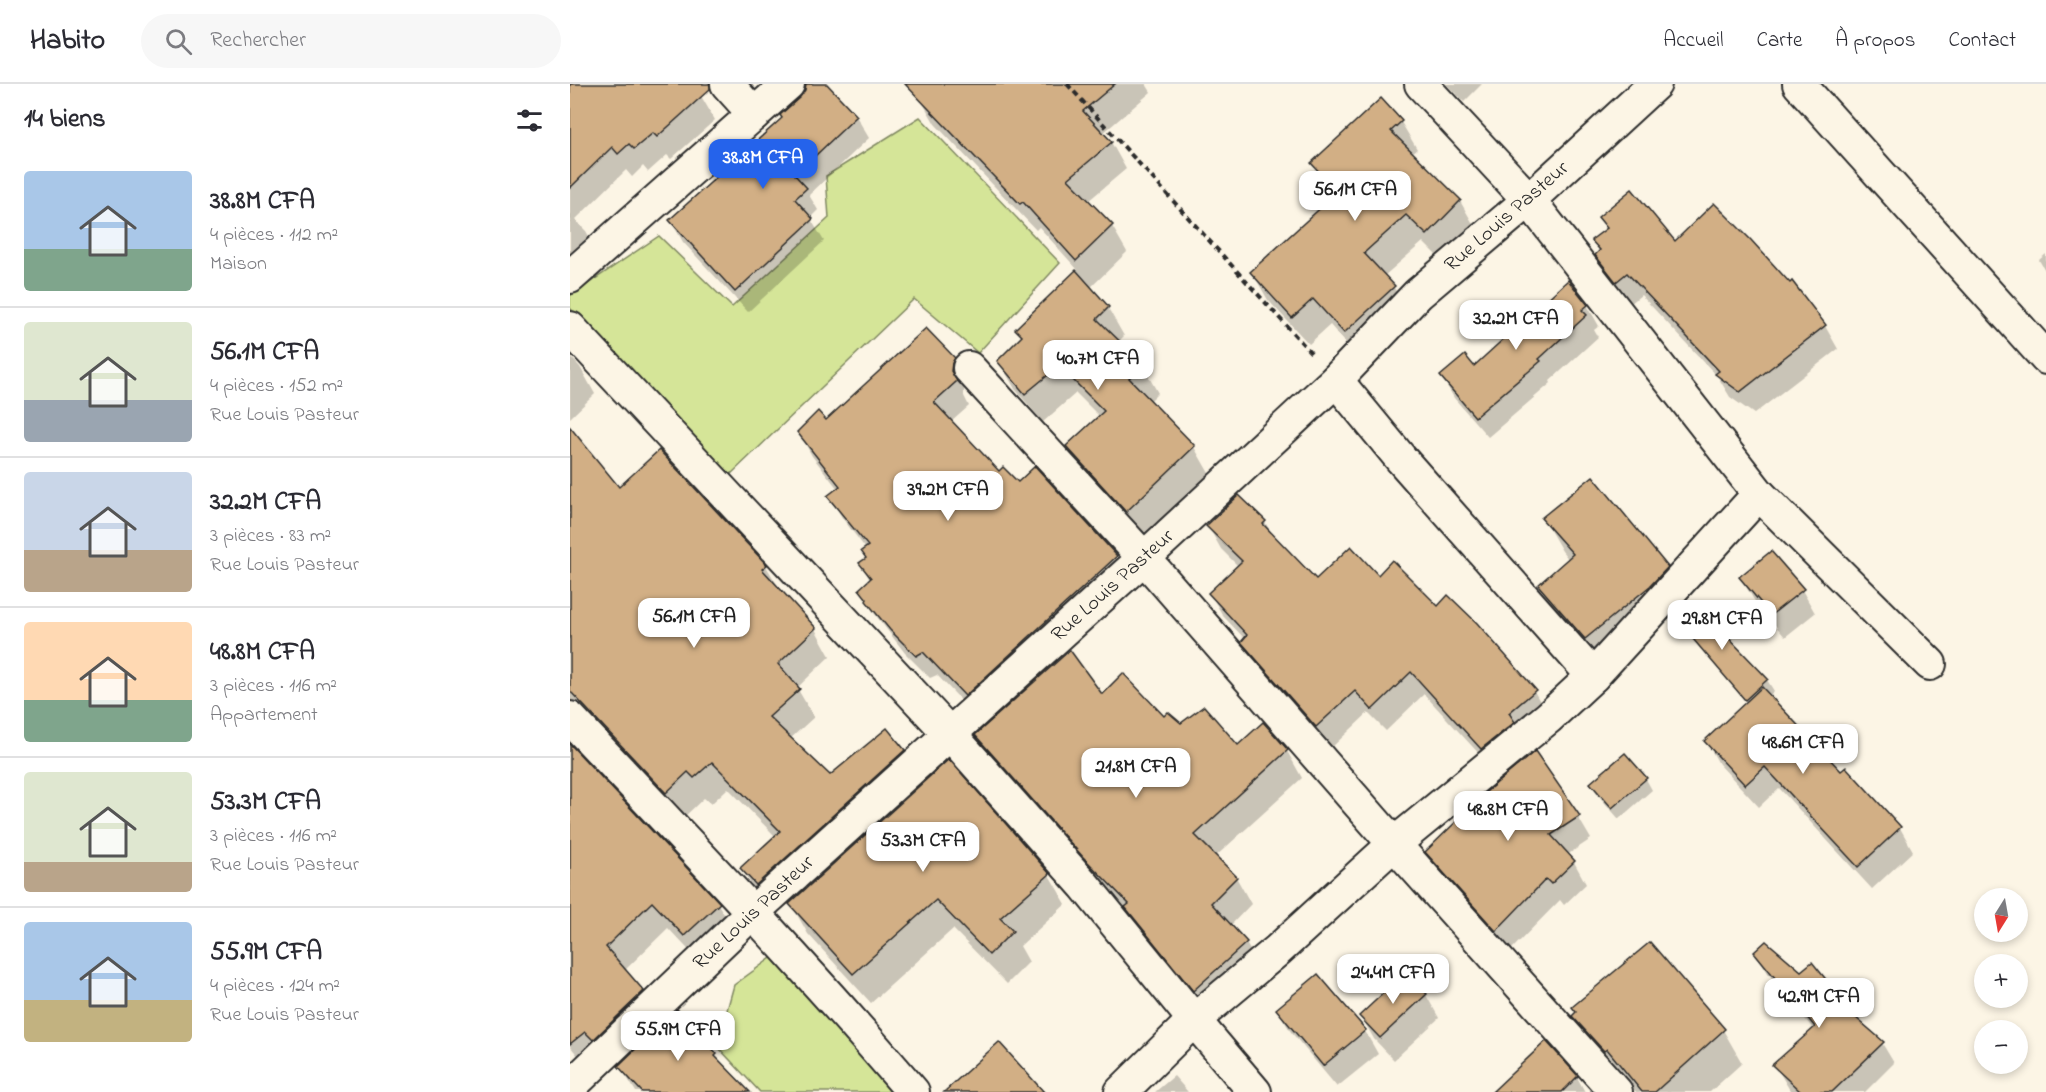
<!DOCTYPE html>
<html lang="fr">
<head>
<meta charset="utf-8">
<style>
	body { margin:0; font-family:"Indie Flower",sans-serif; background:#f7f7f7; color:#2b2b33; height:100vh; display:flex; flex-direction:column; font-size:22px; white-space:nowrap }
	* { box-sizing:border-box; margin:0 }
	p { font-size:20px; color:#7c7c81 }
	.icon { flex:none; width:33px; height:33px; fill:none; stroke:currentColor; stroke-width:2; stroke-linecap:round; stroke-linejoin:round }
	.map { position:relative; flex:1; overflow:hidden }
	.sheet { display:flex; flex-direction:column; background:#fff; width:570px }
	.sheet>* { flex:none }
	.needle { width:39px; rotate:191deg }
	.fabs { position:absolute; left:1404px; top:804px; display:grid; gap:12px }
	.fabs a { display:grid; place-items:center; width:54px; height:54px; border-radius:50%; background:#fff; box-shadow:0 3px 9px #0003; font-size:30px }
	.price { position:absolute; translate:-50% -51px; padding:0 14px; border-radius:12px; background:#fff; color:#222; font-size:20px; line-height:39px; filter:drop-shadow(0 2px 3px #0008) }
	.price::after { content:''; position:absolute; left:50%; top:36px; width:18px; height:14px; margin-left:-9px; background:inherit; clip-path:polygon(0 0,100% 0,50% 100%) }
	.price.current { background:#2563eb; color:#fff }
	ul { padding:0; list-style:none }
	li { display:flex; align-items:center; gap:18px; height:150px; padding:0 24px }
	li+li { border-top:2px solid #e1e1e2 }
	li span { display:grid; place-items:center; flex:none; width:168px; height:120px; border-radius:6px; color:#555 }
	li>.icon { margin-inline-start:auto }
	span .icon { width:72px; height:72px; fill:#fffc; stroke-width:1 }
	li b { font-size:26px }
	h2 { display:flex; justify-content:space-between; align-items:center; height:72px; padding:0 24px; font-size:26px }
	header { display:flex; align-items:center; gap:36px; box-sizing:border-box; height:84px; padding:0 30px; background:#fff; border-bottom:2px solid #e1e1e2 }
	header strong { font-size:28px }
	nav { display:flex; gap:33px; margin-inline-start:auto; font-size:21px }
	.search { width:420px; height:54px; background:#f7f7f7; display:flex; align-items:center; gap:15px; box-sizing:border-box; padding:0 21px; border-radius:33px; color:#7c7c81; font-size:22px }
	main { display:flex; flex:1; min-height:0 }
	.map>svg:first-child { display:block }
</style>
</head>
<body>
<header>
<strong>Habito</strong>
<div class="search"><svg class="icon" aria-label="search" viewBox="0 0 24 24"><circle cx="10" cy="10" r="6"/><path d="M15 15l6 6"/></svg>Rechercher</div>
<nav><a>Accueil</a><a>Carte</a><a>À propos</a><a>Contact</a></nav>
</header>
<main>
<section class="sheet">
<h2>14 biens<svg class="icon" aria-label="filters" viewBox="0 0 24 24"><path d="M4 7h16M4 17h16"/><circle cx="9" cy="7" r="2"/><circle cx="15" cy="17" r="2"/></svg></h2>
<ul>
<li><span style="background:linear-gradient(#a9c7e8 65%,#7fa58c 0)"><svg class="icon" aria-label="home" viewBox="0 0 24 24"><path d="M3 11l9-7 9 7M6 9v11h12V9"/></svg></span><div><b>38.8M CFA</b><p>4 pièces · 112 m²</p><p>Maison</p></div></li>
<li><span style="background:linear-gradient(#dfe7d0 65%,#9aa5b1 0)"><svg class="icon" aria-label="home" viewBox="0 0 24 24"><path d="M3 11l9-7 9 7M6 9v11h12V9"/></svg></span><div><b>56.1M CFA</b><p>4 pièces · 152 m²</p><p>Rue Louis Pasteur</p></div></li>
<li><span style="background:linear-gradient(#c9d6e8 65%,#b9a48a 0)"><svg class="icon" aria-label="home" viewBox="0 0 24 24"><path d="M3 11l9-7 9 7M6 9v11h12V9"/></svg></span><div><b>32.2M CFA</b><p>3 pièces · 83 m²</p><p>Rue Louis Pasteur</p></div></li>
<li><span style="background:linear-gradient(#ffd9b3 65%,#7fa58c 0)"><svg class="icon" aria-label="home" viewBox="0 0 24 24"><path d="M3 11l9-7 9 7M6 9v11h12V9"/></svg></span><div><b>48.8M CFA</b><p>3 pièces · 116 m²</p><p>Appartement</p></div></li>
<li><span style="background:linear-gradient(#dfe7d0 75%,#b9a48a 0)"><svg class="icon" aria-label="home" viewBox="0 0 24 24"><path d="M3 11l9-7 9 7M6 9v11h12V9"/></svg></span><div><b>53.3M CFA</b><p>3 pièces · 116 m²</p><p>Rue Louis Pasteur</p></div></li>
<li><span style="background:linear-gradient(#a9c7e8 65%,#c2b280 0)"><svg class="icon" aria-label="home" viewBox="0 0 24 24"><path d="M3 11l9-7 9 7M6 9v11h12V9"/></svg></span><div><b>55.9M CFA</b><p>4 pièces · 124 m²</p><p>Rue Louis Pasteur</p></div></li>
</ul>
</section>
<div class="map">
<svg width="1476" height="1008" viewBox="0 0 1476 1008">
	<rect width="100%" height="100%" fill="#fcf5e5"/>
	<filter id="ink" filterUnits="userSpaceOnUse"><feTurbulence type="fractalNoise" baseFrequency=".0167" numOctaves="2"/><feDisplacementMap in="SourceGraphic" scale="12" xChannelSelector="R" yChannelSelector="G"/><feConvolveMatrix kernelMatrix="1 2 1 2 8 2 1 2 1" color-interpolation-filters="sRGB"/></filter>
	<g filter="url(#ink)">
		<g fill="#d5e598" stroke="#808862" stroke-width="1.5">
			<polygon points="350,33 490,179 408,269 344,215 160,391 0,224 0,212 89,152 162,223 259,134 256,92"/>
			<polygon points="208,869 327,1008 190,1008 147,962 164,901"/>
		</g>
		<g fill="#0003">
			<polygon points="0,0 121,0 131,12 145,36 101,75 97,71 78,88 73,82 62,93 56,86 5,136 16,147 29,170 0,198"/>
			<polygon points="237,0 255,0 286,32 299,54 239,111 248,126 240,134 254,157 178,228 113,158 101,137 213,34 231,14 237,6"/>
			<polygon points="365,0 576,0 581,8 532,50 541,58 556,85 518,117 542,142 557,168 520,204 538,224 554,252 548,258 572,281 588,309 580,317 624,363 640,391 573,455 514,391 498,363 530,333 506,309 473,338 445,305 429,277 452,254 447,246 508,186 469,143 466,146 365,40 350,14"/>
			<polygon points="876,0 912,0 894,18"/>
			<polygon points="831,38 847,65 842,69 890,117 906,145 873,178 853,158 814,192 823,202 839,230 790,275 760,241 739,260 698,216 682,188 765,113 759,107 743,80"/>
			<polygon points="1030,134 1220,201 1222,199 1255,242 1268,265 1184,330 1160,313 1148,293 1071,211 1060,220 1040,194 1027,171 1030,169 1023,156 1037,146"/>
			<polygon points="1476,170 1476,188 1469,176"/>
			<polygon points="1017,221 1029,242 1024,246 1028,253 980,297 981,299 918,353 884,314 872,293 904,284"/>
			<polygon points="0,272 10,283 25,310 0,334"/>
			<polygon points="384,275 397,299 394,303 394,312 399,322 381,338 429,389 448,400 546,473 560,496 409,635 367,591 360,594 335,569 304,529 290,506 300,496 291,480 297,475 296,465 273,435 259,412 268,405 242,372 229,348 256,338"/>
			<polygon points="0,346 49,406 196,482 211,507 245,545 260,572 227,604 244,633 220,655 260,693 334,667 350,694 187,811 172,784 206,753 158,704 141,720 134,714 112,735 0,653"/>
			<polygon points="973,434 1097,484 1116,517 1099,536 1035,587 989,534 970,501 999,476 992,467"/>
			<polygon points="695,438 704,454 746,497 808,493 868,524 964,607 977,630 925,687 854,610 816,647 798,629 760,665 686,580 673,558 675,555 653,532 640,509 668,482 651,465 638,442"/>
			<polygon points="1171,494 1232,506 1245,529 1215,553 1184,516"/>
			<polygon points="1124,520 1197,596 1204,607 1199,612 1271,689 1276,685 1330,744 1343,767 1302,805 1209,704 1189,723 1149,680 1136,657 1177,619 1115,546 1108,535"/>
			<polygon points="532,612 594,634 668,663 717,667 732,694 645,773 666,793 681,820 660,842 676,859 691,886 640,933 573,850 563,834 530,800 423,678 407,651"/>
			<polygon points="0,662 148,820 164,847 130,878 98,844 54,887 73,908 89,935 18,984 0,962"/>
			<polygon points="1076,695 1082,706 1049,735 1028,711 1022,700"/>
			<polygon points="1008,733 1021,755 997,771 1004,778 1016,800 994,821 990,816 939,868 870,790 857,768"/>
			<polygon points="479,791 496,820 450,862 459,878 437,900 383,845 301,919 238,850 221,820"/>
			<polygon points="1186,869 1231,889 1266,909 1277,928 1312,959 1324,979 1295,1008 1221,1008 1205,981 1244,946 1198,889"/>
			<polygon points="748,892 795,947 808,970 767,1003 721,948 707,925"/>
			<polygon points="856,911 869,934 824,976 804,955 791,932"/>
			<polygon points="1004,932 1153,946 1172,979 1140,1008 1066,1008 1057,997 1023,965"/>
			<polygon points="145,971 151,980 178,1008 66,1008 50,982"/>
			<polygon points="604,992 618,1008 585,1008"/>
			<polygon points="1007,993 1015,1008 924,1008"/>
		</g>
		<g fill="#d2af85" stroke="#2b2b2b" stroke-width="1.5">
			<polygon points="0,0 140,0 140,5 87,53 83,49 64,65 59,60 48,70 42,63 0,104"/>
			<polygon points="236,0 257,0 287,32 225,91 237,104 225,115 243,135 165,208 99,136 212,34 210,31 230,13 235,6"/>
			<polygon points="335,0 545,0 513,27 542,58 498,95 543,141 506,177 453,118 450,120"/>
			<polygon points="811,14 832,37 821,47 891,116 857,151 836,131 794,169 825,202 774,249 743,215 722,234 680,188 768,108 741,79"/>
			<polygon points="1062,105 1105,157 1144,119 1181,156 1220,199 1222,197 1256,241 1170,308 1145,290 1149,287 1057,189 1046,198 1025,171 1030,166 1021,156 1037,144 1028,133"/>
			<polygon points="506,186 539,223 527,235 573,280 559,294 625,362 556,428 496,362 534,327 489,282 455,310 427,277 452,252 445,245"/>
			<polygon points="998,196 1018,221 1012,226 1017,231 969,275 971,277 905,333 870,292 895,271 904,282"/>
			<polygon points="356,244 385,274 382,279 381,287 387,297 364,318 429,387 433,383 448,398 465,382 547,472 395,612 353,568 346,572 320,546 296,517 297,515 289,505 301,494 289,479 296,474 291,467 298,462 257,412 270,402 227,348 248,327 256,336"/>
			<polygon points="0,343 49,403 89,366 197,481 192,485 246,544 208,580 230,605 199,633 260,691 317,644 335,666 186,801 170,784 210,747 142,678 124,694 118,688 96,709 0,607"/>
			<polygon points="1023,392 1098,483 1080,502 1015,555 968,501 1003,470 971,434"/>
			<polygon points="669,411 696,437 693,440 746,495 781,462 808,491 822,476 868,522 878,511 907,539 966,606 939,629 945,638 911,665 841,588 802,626 785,607 746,643 671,558 677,551 638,509 672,477 636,442"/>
			<polygon points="1201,467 1234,505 1201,531 1169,493"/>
			<polygon points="1124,518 1198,595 1175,616 1106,535"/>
			<polygon points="500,566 532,610 553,589 594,632 598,628 611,639 634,622 668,661 693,638 718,666 625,751 667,793 641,819 677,858 623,907 555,823 559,820 513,773 405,651"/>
			<polygon points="1192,603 1271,687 1276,683 1331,743 1288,783 1195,683 1175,701 1134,657"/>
			<polygon points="0,660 150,819 114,852 82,818 36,863 74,907 23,956 15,948 0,960"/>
			<polygon points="965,667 1010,732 981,751 1005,777 981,800 976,795 926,847 855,768 894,730 892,728"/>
			<polygon points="1055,669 1077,694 1042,724 1020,699"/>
			<polygon points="379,675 480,790 430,834 443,847 419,871 366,816 283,890 219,820"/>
			<polygon points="1196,857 1231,887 1242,878 1267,909 1262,913 1314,958 1262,1008 1231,1008 1202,981 1245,943 1184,868"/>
			<polygon points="1080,858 1155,945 1085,1008 1072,1008 1037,965 1034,967 1002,932 1006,928 1002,923"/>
			<polygon points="836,888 857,910 810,954 789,932"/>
			<polygon points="748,890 796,946 753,982 706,925"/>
			<polygon points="107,925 147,970 145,972 180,1008 72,1008 48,982"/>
			<polygon points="976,957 1008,992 992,1008 922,1008"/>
			<polygon points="429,958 474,1008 374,1008"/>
		</g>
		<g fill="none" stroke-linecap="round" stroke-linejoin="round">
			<g stroke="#2b2b2b" stroke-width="36">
				<g id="minor">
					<polyline points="157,0 184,30"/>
					<polyline points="851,0 959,116 1189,410 1360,580"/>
					<polyline points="1229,0 1476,274"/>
					<polyline points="0,193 218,0"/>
					<polyline points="0,244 380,650 514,801 624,936 685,1008"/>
					<polyline points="399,284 574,474 824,760 1046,1008"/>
					<polyline points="766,296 832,376 1023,592"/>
					<path d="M0,634c116,123 233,245 343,374"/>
					<polyline points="0,1003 183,828 574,474 766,296 848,210 959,116 1085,0"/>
					<polyline points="551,1008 624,936 708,866 824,760 979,633 1023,592 1189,410"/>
				</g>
			</g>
			<polyline stroke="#2b2b2b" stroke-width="4" stroke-dasharray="6 4.5" stroke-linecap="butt" points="497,0 743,271"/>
			<use href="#minor" stroke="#fcf5e5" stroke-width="32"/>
		</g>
	</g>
	<g text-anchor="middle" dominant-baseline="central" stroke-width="6" stroke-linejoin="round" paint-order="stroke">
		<g font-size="21" fill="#2b2b2b" stroke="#fcf5e5">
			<text transform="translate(937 133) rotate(-41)">Rue Louis Pasteur</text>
			<text transform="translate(543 502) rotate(-42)">Rue Louis Pasteur</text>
			<text transform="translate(184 829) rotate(-43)">Rue Louis Pasteur</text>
		</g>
	</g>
</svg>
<div class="fabs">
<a><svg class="needle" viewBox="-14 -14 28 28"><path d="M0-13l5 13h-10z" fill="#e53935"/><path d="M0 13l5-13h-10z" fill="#7c7c81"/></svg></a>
<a>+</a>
<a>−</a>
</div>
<b class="price current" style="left:193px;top:106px">38.8M CFA</b>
<b class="price" style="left:785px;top:138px">56.1M CFA</b>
<b class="price" style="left:946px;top:267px">32.2M CFA</b>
<b class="price" style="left:528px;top:307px">40.7M CFA</b>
<b class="price" style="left:378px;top:438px">39.2M CFA</b>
<b class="price" style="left:124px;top:565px">56.1M CFA</b>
<b class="price" style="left:1152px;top:567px">29.8M CFA</b>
<b class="price" style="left:1233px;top:691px">48.6M CFA</b>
<b class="price" style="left:566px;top:715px">21.8M CFA</b>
<b class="price" style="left:938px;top:758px">48.8M CFA</b>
<b class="price" style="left:353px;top:789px">53.3M CFA</b>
<b class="price" style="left:823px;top:921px">24.4M CFA</b>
<b class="price" style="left:1249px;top:945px">42.9M CFA</b>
<b class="price" style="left:108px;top:978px">55.9M CFA</b>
</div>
</main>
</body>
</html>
